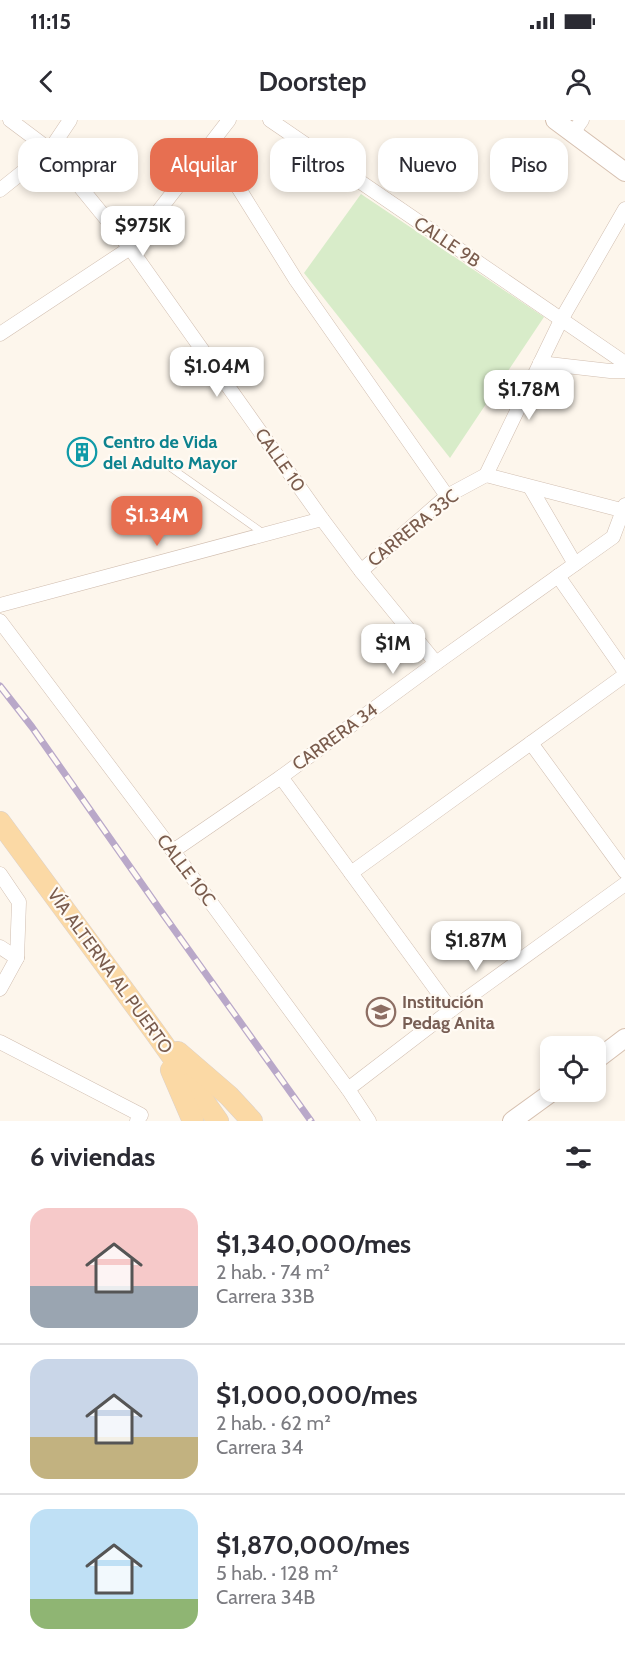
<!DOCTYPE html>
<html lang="es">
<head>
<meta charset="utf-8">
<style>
	body { margin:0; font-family:Cabin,sans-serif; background:#f2f2f3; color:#2b2b33; height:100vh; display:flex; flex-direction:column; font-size:22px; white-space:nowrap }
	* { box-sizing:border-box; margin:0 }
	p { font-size:20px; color:#7c7c81 }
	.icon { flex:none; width:33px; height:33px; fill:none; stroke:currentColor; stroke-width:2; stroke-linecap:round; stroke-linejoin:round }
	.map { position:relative; height:1001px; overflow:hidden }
	.sheet { display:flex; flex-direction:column; background:#fff; flex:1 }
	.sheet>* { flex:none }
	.banner { position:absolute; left:18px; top:18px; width:590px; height:54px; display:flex; gap:12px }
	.controls { position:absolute; left:540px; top:916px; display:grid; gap:12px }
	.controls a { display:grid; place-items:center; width:66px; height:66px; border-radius:12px; background:#fff; box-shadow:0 3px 9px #0003; font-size:30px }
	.price { position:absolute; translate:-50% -51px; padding:0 14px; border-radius:12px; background:#fff; color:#222; font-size:20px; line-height:39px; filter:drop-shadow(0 2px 3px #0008) }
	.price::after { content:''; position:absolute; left:50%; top:36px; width:18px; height:14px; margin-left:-9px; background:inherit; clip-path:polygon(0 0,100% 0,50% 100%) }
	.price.current { background:#e76f51; color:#fff }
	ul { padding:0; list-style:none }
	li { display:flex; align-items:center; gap:18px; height:150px; padding:0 30px }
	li+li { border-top:2px solid #e1e1e2 }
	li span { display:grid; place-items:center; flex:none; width:168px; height:120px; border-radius:18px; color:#555 }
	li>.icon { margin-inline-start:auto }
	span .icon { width:72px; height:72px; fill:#fffc; stroke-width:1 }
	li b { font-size:26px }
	h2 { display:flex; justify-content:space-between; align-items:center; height:72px; padding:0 30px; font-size:26px }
	.tag { padding:0 21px; border-radius:18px; background:#fff; box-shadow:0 3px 9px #0003; font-size:21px; line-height:54px }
	.tag.current { background:#e76f51; color:#fff }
	.status { display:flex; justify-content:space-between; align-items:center; height:42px; padding:0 30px; background:#fff; direction:ltr }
	.status svg { height:16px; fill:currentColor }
	header { display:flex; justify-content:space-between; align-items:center; height:78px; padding:0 30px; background:#fff; font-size:27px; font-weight:600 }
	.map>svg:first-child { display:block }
</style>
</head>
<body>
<div class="status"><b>11:15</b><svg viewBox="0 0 49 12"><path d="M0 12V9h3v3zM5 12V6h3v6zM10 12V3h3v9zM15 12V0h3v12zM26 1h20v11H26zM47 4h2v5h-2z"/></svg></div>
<header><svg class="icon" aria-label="back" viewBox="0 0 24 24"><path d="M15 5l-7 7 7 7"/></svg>Doorstep<svg class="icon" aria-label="person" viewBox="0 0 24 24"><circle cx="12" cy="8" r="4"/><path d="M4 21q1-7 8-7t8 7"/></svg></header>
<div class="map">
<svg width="625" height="1001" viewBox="0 0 625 1001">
	<rect width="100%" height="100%" fill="#fdf6ec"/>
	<polygon fill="#d8ecc9" points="361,74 544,197 450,338 304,153"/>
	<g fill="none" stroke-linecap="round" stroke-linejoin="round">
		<g stroke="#d1beb0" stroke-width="8">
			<polyline id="lane" points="167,345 263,413"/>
		</g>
		<g stroke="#d1beb0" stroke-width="15">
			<g id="street">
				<polyline points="10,0 50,30 130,128 322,399 361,451 436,543"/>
				<polyline points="270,0 625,243"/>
				<polyline points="573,13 582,0"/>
				<polyline points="211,24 296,160 447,376"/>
				<polyline points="0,70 50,30 70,0"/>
				<polyline points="0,214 130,128 229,0"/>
				<polyline points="540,243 610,251 625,251"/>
				<polyline points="486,355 625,391"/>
				<polyline points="530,367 575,444"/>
				<polyline points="361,451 447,376 486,355 561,200 625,89"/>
				<polyline points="558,456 625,552"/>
				<polyline points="0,485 322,399"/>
				<polyline points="0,501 173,731 348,969 369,1001"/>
				<polyline points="531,623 625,752"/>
				<polyline points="281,657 451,890"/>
				<polyline points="173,731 281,657 436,543 613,417 625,385"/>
				<polyline points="351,753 625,555"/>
				<polyline points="0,754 19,782 17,838 0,869"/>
				<polyline points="0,827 17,838"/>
				<polyline points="0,922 141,995 137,1001"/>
				<polyline points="348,969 451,890 625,764"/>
			</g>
		</g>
		<g stroke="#d6c0b0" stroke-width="20">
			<g id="secondary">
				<polyline points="555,0 625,52"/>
				<polyline points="596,940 625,918"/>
				<polyline points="512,1001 552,972"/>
			</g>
		</g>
		<g stroke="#dad1cd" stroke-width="22">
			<g id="primary">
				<polyline points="0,702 154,911 218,1001"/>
				<polyline points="178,932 229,976 252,1001"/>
				<polyline points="171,950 193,1001"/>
			</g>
		</g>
		<use href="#lane" stroke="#fff" stroke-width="7"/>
		<use href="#street" stroke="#fff" stroke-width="14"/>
		<use href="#secondary" stroke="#fff" stroke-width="18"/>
		<use href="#primary" stroke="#fbd9a5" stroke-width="21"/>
		<g stroke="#b9a8c9" stroke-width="7">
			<polyline id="rail" points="0,566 32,607 163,794 311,1001"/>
		</g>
		<use href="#rail" stroke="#fffaf3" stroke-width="4.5" stroke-dasharray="14" stroke-linecap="butt"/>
	</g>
	<defs>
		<g id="building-ring" transform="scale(1.5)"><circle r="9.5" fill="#fffaf3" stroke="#0f9aa8" stroke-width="1.5"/><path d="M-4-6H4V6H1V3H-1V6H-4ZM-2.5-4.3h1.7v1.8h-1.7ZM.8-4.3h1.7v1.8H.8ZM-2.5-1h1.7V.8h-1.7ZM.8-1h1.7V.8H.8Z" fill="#0f9aa8"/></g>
		<g id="school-ring" transform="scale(1.5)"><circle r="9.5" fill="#fffaf3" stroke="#8d6e63" stroke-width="1.5"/><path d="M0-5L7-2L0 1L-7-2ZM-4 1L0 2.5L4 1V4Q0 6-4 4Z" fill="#8d6e63"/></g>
	</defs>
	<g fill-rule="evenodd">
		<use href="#building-ring" x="82" y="332"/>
		<use href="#school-ring" x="381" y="892"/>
	</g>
	<g text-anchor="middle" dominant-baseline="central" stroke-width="4.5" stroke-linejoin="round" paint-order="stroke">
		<g font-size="18" fill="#7a5c4d" stroke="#fffaf3">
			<text transform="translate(447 122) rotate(34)">CALLE 9B</text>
			<text transform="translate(280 340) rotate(55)">CALLE 10</text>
			<text transform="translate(413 408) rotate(-39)">CARRERA 33C</text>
			<text transform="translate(335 617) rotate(-36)">CARRERA 34</text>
			<text transform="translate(186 750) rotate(53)">CALLE 10C</text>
			<text transform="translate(110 851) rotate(54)">VÍA ALTERNA AL PUERTO</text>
		</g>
		<g font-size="18" font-weight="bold" fill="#0d838f" stroke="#fffaf3" text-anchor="start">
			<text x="103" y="322">Centro de Vida<tspan x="103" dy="21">del Adulto Mayor</tspan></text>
		</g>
		<g font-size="18" font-weight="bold" fill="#785e54" stroke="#fffaf3" text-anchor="start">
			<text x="402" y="882">Institución<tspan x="402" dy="21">Pedag Anita</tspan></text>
		</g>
	</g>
</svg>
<div class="controls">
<a><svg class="icon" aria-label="locate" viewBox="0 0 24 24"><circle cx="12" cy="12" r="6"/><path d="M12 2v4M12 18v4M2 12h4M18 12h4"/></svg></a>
</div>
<b class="price" style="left:143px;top:137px">$975K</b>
<b class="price" style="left:217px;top:278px">$1.04M</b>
<b class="price" style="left:529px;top:301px">$1.78M</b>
<b class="price current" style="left:157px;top:427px">$1.34M</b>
<b class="price" style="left:393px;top:555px">$1M</b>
<b class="price" style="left:476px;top:852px">$1.87M</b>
<div class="banner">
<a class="tag">Comprar</a>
<a class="tag current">Alquilar</a>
<a class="tag">Filtros</a>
<a class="tag">Nuevo</a>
<a class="tag">Piso</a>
</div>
</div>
<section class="sheet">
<h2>6 viviendas<svg class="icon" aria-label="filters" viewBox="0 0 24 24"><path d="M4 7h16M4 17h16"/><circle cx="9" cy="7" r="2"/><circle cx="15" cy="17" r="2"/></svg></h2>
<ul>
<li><span style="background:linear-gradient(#f6c9c9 65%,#9aa5b1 0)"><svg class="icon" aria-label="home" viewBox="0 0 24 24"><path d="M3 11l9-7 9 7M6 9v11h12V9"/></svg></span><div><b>$1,340,000/mes</b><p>2 hab. · 74 m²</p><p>Carrera 33B</p></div></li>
<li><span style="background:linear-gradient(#c9d6e8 65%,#c2b280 0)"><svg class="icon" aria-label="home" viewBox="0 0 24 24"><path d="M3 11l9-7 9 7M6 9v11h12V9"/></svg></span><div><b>$1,000,000/mes</b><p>2 hab. · 62 m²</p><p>Carrera 34</p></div></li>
<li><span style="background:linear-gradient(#bfe0f5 75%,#8fb573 0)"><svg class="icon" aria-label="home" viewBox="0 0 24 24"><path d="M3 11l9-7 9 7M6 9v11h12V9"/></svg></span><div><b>$1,870,000/mes</b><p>5 hab. · 128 m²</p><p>Carrera 34B</p></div></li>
</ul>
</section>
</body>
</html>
